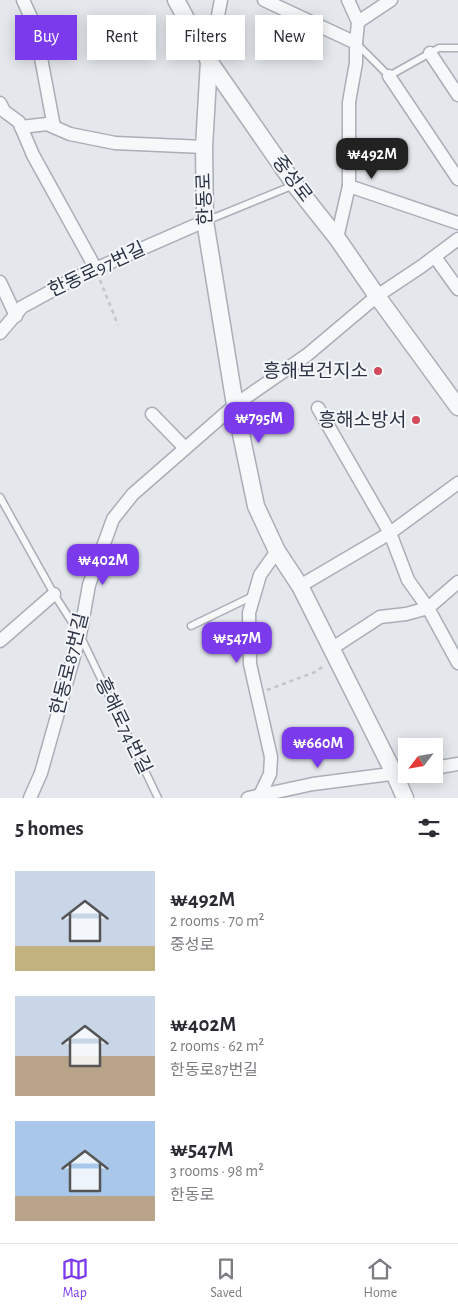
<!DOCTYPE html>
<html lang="en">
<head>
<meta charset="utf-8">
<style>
	body { margin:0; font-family:"Alegreya Sans","Noto Sans KR",sans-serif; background:#f2f2f3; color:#2b2b33; height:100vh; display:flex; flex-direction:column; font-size:19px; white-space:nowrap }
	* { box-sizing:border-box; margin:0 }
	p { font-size:16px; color:#7c7c81 }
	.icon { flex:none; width:28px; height:28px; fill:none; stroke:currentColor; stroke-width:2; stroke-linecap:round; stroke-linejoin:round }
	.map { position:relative; height:798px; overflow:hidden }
	.panel { display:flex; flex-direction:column; background:#fff; flex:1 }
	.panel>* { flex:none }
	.banner { position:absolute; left:15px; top:15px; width:429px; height:45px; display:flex; gap:10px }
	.needle { width:32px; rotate:239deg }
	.controls { position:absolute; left:398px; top:738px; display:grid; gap:10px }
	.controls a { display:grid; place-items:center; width:45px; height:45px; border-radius:0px; background:#fff; box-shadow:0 2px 12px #0003; font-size:25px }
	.price { position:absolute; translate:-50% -42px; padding:0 11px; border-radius:10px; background:#7c3aed; color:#fff; font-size:16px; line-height:32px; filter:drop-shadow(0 1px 2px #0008) }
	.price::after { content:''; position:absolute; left:50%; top:30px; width:15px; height:11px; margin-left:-8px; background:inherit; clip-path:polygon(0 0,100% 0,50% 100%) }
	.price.on { background:#222; color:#fff }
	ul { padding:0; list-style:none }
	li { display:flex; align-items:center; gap:15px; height:125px; padding:0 15px }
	li span { display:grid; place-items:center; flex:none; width:140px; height:100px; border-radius:0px; color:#555 }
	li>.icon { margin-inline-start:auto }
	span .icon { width:60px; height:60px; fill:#fffc; stroke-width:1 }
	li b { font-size:21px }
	h2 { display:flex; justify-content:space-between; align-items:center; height:60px; padding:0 15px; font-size:21px }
	.pill { padding:0 18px; border-radius:0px; background:#fff; box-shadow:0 2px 12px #0003; font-size:18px; line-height:45px }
	.pill.on { background:#7c3aed; color:#fff }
	.dock { display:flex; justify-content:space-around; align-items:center; height:70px; border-top:1px solid #e1e1e2; background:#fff; font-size:14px; color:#7c7c81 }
	.dock a { display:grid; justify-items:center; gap:2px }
	.dock .on { color:#7c3aed }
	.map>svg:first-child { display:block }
</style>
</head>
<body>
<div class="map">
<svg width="458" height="798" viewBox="0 0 458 798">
	<rect width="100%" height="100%" fill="#e4e7ec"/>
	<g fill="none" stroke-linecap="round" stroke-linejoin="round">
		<g stroke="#a9aeb7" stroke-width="9">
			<g id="service">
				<polyline points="357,44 389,76 439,48 458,48"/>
				<polyline points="206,221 294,185"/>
				<polyline points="0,497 54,594 80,635 158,798"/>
				<polyline points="191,626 253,596"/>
			</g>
		</g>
		<g stroke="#a9aeb7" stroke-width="15">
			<g id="minor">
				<polyline points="23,0 35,26 54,127"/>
				<polyline points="264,0 356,43 356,63 349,102 349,186"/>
				<polyline points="348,0 358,22 356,43"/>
				<polyline points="358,22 391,0"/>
				<polyline points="430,53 458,95"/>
				<polyline points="209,61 221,0"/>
				<polyline points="389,76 458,179"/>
				<polyline points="0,103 4,111 19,122 33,155 96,269"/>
				<polyline points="21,127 47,124 70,134 115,143 204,147"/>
				<polyline points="337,238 349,186 458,223"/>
				<polyline points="435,257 458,289"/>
				<polyline points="0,282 16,316"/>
				<polyline points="0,333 22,307 77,277 205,221"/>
				<polyline points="318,408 390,533 408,580 428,608 458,663"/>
				<polyline points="152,414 185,448"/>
				<polyline points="300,586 390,533 458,483"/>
				<polyline points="0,641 54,594"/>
				<polyline points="331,649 380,617 406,614 428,608 458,582"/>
				<polyline points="434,768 458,764"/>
				<polyline points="260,795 270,774 271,757 250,664 249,613 260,575 277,551"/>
				<polyline points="30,798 41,773 80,635 89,585 113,519 133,494 235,405 307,355 377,296 422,266 458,239"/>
				<polyline points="248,798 313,784 406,772"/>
			</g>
		</g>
		<g stroke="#a9aeb7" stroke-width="19">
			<g id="tertiary">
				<polyline points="176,0 209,61 295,185 337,238 377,296 458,407"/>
				<polyline points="209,61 204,147 205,221 235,405 256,506 277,551 300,586 394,773 405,798"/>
			</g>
		</g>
		<g stroke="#c2c5cb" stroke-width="2.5" stroke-dasharray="4 4" stroke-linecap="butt">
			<polyline points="100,280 118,325"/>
			<polyline points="267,690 315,672 324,666"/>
		</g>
		<use href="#service" stroke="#f7f8fa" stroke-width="6"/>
		<use href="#minor" stroke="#f7f8fa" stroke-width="12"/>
		<use href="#tertiary" stroke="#f7f8fa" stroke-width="16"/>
	</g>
	<g fill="#d1495b" stroke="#f4f6f9" stroke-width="2">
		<circle cx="378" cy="371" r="5"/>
		<circle cx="416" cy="420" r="5"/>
	</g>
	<g text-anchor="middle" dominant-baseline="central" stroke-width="4" stroke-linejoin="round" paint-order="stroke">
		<g font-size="19" fill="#2b3445" stroke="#f4f6f9">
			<text transform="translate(292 179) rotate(53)">중성로</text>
			<text transform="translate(205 199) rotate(-92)">한동로</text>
			<text transform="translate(97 270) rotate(-25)">한동로97번길</text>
			<text transform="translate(70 664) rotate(-76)">한동로87번길</text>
			<text transform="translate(123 726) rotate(64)">흥해로74번길</text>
		</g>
		<g font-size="19" fill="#2b3445" stroke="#f4f6f9" text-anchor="end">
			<text x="368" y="371">흥해보건지소</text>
			<text x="406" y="420">흥해소방서</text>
		</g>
	</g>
</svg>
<div class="controls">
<a><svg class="needle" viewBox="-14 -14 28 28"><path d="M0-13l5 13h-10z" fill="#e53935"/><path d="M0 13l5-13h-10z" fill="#7c7c81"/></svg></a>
</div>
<b class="price on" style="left:372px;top:180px">₩492M</b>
<b class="price" style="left:259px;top:444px">₩795M</b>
<b class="price" style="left:103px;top:586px">₩402M</b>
<b class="price" style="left:237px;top:664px">₩547M</b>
<b class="price" style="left:318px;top:769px">₩660M</b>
<div class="banner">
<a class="pill on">Buy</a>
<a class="pill">Rent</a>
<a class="pill">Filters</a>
<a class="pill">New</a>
</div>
</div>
<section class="panel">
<h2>5 homes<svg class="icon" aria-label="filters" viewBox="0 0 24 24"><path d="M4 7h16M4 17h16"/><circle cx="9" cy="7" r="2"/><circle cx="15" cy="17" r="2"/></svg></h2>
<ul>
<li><span style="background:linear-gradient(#c9d6e8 75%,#c2b280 0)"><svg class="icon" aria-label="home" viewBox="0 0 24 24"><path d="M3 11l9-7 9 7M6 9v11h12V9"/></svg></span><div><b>₩492M</b><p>2 rooms · 70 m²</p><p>중성로</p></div></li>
<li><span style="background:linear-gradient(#c9d6e8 60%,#b9a48a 0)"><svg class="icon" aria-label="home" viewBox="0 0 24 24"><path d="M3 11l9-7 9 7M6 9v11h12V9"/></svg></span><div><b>₩402M</b><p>2 rooms · 62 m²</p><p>한동로87번길</p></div></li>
<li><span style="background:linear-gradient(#a9c7e8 75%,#b9a48a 0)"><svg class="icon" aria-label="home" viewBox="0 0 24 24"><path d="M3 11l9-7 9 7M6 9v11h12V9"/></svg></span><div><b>₩547M</b><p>3 rooms · 98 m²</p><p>한동로</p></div></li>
</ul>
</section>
<nav class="dock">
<a class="on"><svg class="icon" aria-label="map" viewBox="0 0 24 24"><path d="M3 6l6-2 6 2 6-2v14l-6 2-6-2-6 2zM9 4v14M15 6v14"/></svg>Map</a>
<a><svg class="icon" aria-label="saved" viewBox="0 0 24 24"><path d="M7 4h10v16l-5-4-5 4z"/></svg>Saved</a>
<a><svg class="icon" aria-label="home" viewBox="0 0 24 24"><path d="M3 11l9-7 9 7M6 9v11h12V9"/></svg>Home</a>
</nav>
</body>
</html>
